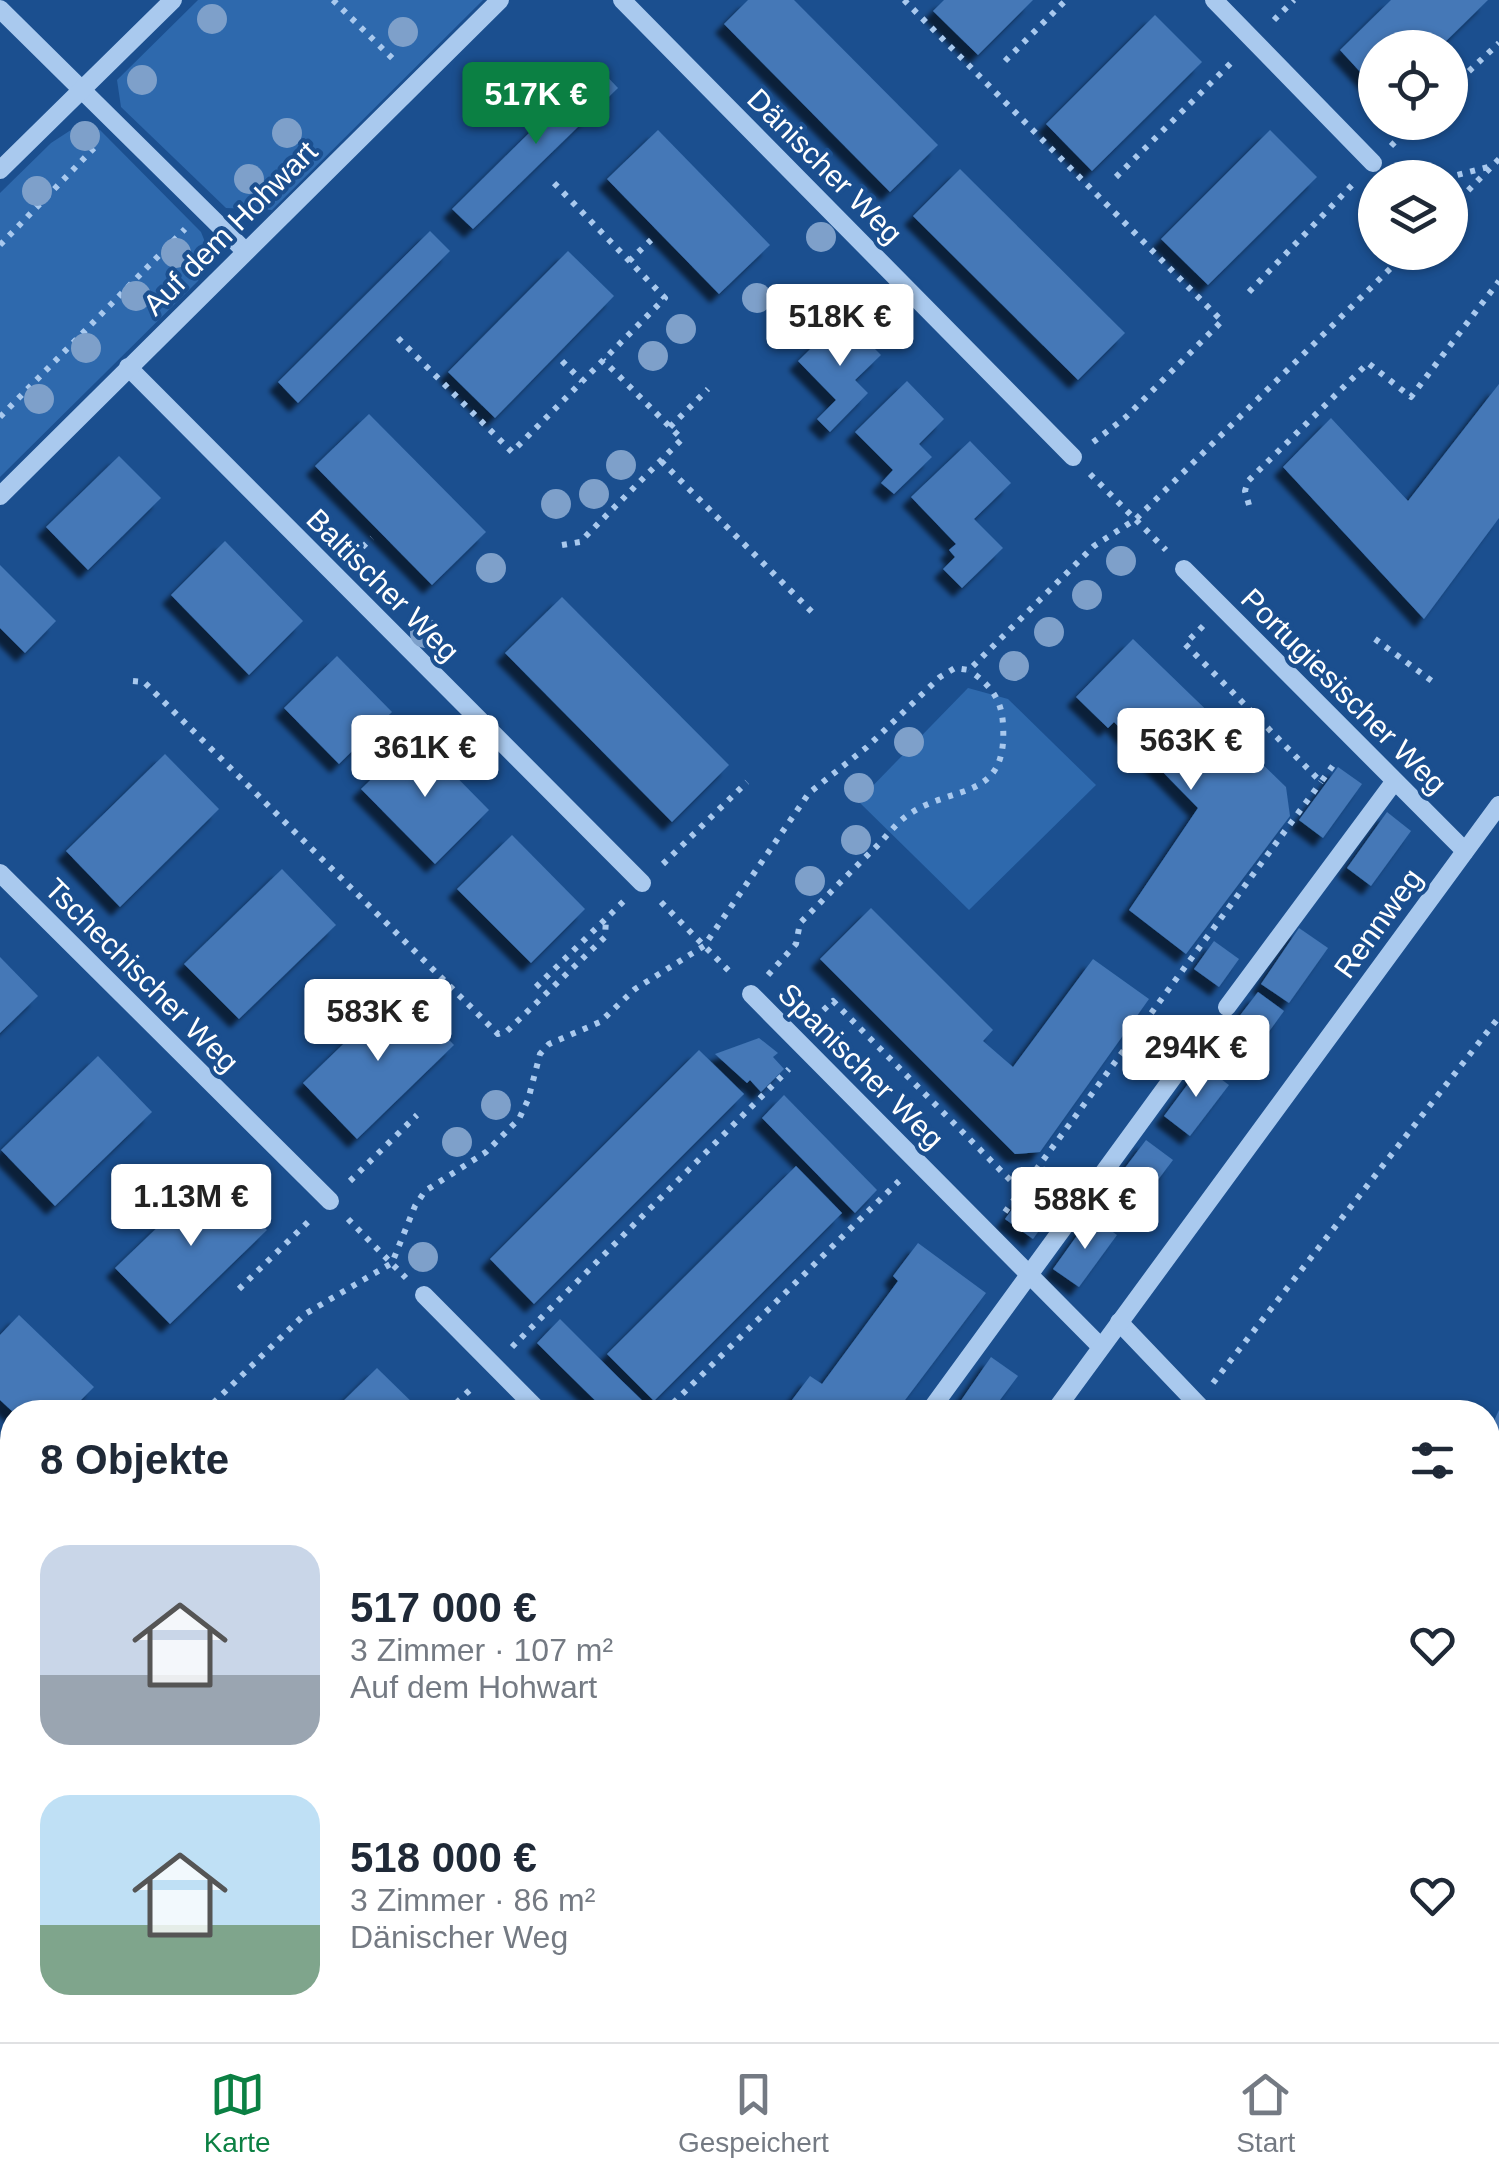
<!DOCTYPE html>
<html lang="de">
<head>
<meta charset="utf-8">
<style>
	body { margin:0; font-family:Helvetica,sans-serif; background:#f2f2f3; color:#1f2937; height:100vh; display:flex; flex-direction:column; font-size:38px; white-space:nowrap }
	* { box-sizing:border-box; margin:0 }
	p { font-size:32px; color:#747a83 }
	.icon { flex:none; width:55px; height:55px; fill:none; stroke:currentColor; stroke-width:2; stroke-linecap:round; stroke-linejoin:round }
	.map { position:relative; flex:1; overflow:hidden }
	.details { position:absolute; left:0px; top:1400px; width:1500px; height:642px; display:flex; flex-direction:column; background:#fff; border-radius:40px 40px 0 0; box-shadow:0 2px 8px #0004 }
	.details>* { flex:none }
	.tools { position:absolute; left:1358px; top:30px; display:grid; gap:20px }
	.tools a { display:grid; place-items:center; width:110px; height:110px; border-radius:50%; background:#fff; box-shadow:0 2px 8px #0004; font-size:50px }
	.price { position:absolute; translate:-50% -85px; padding:0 22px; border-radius:10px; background:#fff; color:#222; font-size:32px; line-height:65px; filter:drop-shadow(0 2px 5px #0008) }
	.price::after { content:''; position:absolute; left:50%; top:60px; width:30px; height:22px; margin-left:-15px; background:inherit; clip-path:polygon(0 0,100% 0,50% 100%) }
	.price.selected { background:#0b8043; color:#fff }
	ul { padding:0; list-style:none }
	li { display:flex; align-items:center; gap:30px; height:250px; padding:0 40px }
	li span { display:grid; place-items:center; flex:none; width:280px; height:200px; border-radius:30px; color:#555 }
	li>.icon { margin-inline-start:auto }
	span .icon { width:120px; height:120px; fill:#fffc; stroke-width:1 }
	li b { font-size:42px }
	h2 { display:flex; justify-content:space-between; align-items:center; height:120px; padding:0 40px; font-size:42px }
	.menu { display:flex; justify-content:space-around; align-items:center; height:140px; border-top:2px solid #e0e1e3; background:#fff; font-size:28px; color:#747a83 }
	.menu a { display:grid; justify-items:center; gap:5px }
	.menu .selected { color:#0b8043 }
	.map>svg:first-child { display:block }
</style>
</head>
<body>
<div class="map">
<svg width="1499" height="2042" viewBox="0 0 1499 2042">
	<defs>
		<filter id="shadow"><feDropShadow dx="-9" dy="9" stdDeviation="2.5" flood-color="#0009"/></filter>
	</defs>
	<rect width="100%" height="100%" fill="#1b4f8f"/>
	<g fill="#2e69ad">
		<polygon points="198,0 483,0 272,210 226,208 121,107 117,80"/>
		<polygon points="74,128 100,130 201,232 211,257 198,281 0,477 0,193 51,143"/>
		<polygon points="968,688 1008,699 1096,785 969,910 858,801"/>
	</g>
	<g fill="#4478b7" filter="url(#shadow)">
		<polygon points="748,0 794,0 938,145 890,192 724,24"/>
		<polygon points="944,0 1033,0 978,55 933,11"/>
		<polygon points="1391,0 1488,0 1439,48 1375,48 1375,88 1340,50"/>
		<polygon points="1155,15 1202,62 1092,171 1046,124"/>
		<polygon points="597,66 618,88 473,229 452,209"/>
		<polygon points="658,130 770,245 719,294 607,179"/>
		<polygon points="1270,130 1317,177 1208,285 1161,239"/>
		<polygon points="960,169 1125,333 1078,380 913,216"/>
		<polygon points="430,231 450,251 298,403 278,382"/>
		<polygon points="568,251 614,296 495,418 448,372"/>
		<polygon points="843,317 881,355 855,380 868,393 830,432 817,419 836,400 798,361"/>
		<polygon points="907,381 944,419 919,444 932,457 894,494 881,483 893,470 855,432"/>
		<polygon points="1499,384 1499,518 1424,619 1283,467 1331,418 1408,501"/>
		<polygon points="369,414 486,532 432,585 315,466"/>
		<polygon points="970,441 1011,483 974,519 1003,548 962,588 943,569 955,557 949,550 956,544 911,497"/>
		<polygon points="119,456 161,498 88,570 46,527"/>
		<polygon points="225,541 303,621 249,675 171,595"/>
		<polygon points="0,565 56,621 25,653 0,628"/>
		<polygon points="562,597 729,765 672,822 505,653"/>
		<polygon points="1133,639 1286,787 1290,816 1186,954 1129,910 1198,808 1114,722 1108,728 1076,697"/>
		<polygon points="337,656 392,712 339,764 284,708"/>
		<polygon points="416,736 489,810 435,864 361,789"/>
		<polygon points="165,754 219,809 120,907 66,851"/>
		<polygon points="1338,767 1362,784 1323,838 1299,820"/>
		<polygon points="1387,812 1411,831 1371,886 1347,868"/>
		<polygon points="512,835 585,909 531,963 457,889"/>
		<polygon points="282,869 336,925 239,1019 184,964"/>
		<polygon points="871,908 993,1030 983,1041 1013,1067 1093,959 1149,999 1040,1152 1015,1154 820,959"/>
		<polygon points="1299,928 1328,948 1289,1003 1261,984"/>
		<polygon points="1214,941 1239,959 1219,987 1194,969"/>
		<polygon points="0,957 38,996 0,1033"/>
		<polygon points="400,989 454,1045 357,1139 303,1083"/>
		<polygon points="1258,992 1284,1011 1265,1037 1238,1018"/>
		<polygon points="759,1038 778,1053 773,1057 784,1069 761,1092 750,1080 747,1083 715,1054"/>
		<polygon points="699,1050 744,1094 534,1304 490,1259"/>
		<polygon points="98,1056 152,1112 55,1206 1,1150"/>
		<polygon points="1202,1065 1229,1085 1190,1136 1164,1116"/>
		<polygon points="784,1095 877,1190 855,1213 762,1118"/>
		<polygon points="1146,1140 1173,1160 1133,1213 1106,1193"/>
		<polygon points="796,1166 842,1213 654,1401 607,1354"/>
		<polygon points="1044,1166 1071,1186 1033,1239 1005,1219"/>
		<polygon points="213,1174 267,1230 170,1324 115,1268"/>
		<polygon points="1091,1216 1117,1235 1079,1287 1053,1269"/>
		<polygon points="918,1243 986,1293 896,1412 783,1412 810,1376 822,1384 898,1281 893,1276"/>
		<polygon points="19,1315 94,1387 69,1412 13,1412 0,1400 0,1335"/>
		<polygon points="560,1319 618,1377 654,1412 607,1412 560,1366 537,1343"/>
		<polygon points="991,1357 1018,1376 991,1412 953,1412"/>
		<polygon points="377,1368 422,1412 332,1412"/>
		<polygon points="1499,1410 1499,1492 1497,1495 1488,1490 1488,1434"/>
		<polygon points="0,1909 12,1921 12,1937 0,1949"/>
		<polygon points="12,1996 12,2030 84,2030 72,2042 24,2042 0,2018 0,2009"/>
		<polygon points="341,2030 436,2030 427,2042 332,2042"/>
		<polygon points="496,2030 506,2030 524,2042 487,2042"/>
		<polygon points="734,2030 783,2030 775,2042 725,2042"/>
		<polygon points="821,2030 915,2030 932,2042 816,2042 814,2040"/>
		<polygon points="1086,2030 1208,2030 1221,2042 1075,2042"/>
	</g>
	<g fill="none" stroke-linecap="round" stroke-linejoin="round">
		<g stroke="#a9c9ee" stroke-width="6" stroke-dasharray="5 8" stroke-linecap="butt">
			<polyline points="333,0 396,62"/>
			<polyline points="904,0 1222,321 1126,417 1092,443"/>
			<polyline points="1274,20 1294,0"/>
			<polyline points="1005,61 1066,0"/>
			<polyline points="1450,89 1499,43"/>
			<polyline points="1391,146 1415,122"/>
			<polyline points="1116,177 1233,61"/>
			<polyline points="1445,178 1492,166"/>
			<polyline points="1450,209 1499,159"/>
			<polyline points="0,245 98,144"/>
			<polyline points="629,261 651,240"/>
			<polyline points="1249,292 1354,183"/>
			<polyline points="398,338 512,452 665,298 554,183"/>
			<polyline points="562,361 582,381"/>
			<polyline points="0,417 185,229"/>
			<polyline points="670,427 708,389"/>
			<polyline points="661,461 815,615"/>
			<polyline points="1090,474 1166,550"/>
			<polyline points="1249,505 1245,491 1248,481 1368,363 1411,397 1499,281"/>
			<polyline points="562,545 580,542 682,439 603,360"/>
			<polyline points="353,556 372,538"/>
			<polyline points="1203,626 1185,644 1321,782 1337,760"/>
			<polyline points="1375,639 1436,684"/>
			<polyline points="133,681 144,682 498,1034 507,1031 605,937 606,919"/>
			<polyline points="663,864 747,782"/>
			<polyline points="661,902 733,975"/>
			<path d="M768,975l28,-31 4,-21c25,-25 50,-51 76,-76 10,-10 20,-24 32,-32 44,-31 100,-13 95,-90 -1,-26 -13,-40 -34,-55"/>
			<polyline points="536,987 625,900"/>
			<polyline points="814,1019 833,1001 1021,1191"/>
			<polyline points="350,1181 417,1115"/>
			<polyline points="1005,1212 1321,782"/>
			<polyline points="348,1219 406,1278"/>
			<polyline points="239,1289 309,1221"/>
			<polyline points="512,1347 789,1069"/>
			<polyline points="1213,1383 1499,1017"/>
			<polyline points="204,1412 305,1314 392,1263 415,1206 425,1191 486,1152 519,1119 528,1100 540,1054 549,1044 600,1022 635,989 704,946 809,793 867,747 940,677 955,668 969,670 1094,546 1136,519 1407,252"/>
			<polyline points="447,1412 475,1385"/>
			<polyline points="664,1412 899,1181"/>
			<polyline points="0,1613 12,1601"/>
			<polyline points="1488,1730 1499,1744"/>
		</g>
		<g stroke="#a9c9ee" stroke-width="18">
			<polyline points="622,0 1073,457"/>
			<polyline points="1214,0 1373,163"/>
			<polyline points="0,9 245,251"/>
			<polyline points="0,170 173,0"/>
			<polyline points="128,367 642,883"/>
			<polyline points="0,496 500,0"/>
			<polyline points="1184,569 1465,851"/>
			<polyline points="0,873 330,1201"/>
			<polyline points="751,994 1100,1346"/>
			<polyline points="1227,1007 1394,782"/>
			<polyline points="424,1295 540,1412"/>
			<polyline points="1119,1322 1205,1412"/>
			<polyline points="929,1412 1193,1050"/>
			<polyline points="1054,1412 1499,805"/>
			<polyline points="0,1482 12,1495"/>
			<polyline points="1488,1617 1499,1606"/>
			<polyline points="547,2030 560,2042"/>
			<polyline points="467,2042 475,2030"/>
			<polyline points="591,2042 600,2030"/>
			<polyline points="1249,2042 1250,2030"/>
		</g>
	</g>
	<g fill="#7ea0ca">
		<circle cx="212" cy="19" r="15"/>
		<circle cx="403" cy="32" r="15"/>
		<circle cx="142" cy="80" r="15"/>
		<circle cx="287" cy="133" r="15"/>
		<circle cx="85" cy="136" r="15"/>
		<circle cx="249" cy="179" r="15"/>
		<circle cx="37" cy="191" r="15"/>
		<circle cx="821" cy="237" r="15"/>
		<circle cx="176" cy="253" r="15"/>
		<circle cx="136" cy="296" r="15"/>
		<circle cx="757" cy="298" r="15"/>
		<circle cx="681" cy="329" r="15"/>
		<circle cx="86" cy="348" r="15"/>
		<circle cx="653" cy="356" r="15"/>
		<circle cx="39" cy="399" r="15"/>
		<circle cx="621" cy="465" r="15"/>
		<circle cx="594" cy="494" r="15"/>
		<circle cx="556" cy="504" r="15"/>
		<circle cx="1121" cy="561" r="15"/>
		<circle cx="491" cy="568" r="15"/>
		<circle cx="1087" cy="595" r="15"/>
		<circle cx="1049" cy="632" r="15"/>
		<circle cx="425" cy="633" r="15"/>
		<circle cx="1014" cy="666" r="15"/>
		<circle cx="909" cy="742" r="15"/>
		<circle cx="859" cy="788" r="15"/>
		<circle cx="856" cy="840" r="15"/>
		<circle cx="810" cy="881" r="15"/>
		<circle cx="496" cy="1105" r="15"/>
		<circle cx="457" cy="1142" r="15"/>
		<circle cx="423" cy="1257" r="15"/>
	</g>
	<g text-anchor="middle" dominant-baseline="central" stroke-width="8" stroke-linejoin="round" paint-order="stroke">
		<g font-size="30" fill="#fff" stroke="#1b4f8f">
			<text transform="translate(825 166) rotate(45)">Dänischer Weg</text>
			<text transform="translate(230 228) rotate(-45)">Auf dem Hohwart</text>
			<text transform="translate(383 585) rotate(45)">Baltischer Weg</text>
			<text transform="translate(1344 691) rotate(45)">Portugiesischer Weg</text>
			<text transform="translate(1378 923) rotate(-54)">Rennweg</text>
			<text transform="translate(142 975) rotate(45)">Tschechischer Weg</text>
			<text transform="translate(861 1066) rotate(45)">Spanischer Weg</text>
		</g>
	</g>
</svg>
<div class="tools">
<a><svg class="icon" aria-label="locate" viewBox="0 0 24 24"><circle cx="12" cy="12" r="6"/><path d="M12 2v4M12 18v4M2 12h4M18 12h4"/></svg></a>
<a><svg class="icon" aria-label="layers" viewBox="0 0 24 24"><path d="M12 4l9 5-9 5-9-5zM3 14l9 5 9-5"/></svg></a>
</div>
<b class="price selected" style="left:536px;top:147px">517K €</b>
<b class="price" style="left:840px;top:369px">518K €</b>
<b class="price" style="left:1191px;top:793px">563K €</b>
<b class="price" style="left:425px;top:800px">361K €</b>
<b class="price" style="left:378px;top:1064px">583K €</b>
<b class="price" style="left:1196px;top:1100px">294K €</b>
<b class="price" style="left:191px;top:1249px">1.13M €</b>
<b class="price" style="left:1085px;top:1252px">588K €</b>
<section class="details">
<h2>8 Objekte<svg class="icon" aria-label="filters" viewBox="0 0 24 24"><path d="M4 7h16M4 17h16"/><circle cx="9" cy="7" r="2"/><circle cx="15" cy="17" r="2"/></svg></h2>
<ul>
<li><span style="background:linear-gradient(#c9d6e8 65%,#9aa5b1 0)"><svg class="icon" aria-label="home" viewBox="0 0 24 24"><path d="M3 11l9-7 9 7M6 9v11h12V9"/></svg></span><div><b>517 000 €</b><p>3 Zimmer · 107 m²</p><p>Auf dem Hohwart</p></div><svg class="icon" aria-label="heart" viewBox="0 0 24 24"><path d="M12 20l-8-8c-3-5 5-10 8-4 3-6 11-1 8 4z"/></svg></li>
<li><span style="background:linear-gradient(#bfe0f5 65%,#7fa58c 0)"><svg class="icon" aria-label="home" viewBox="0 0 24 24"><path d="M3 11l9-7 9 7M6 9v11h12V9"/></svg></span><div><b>518 000 €</b><p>3 Zimmer · 86 m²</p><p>Dänischer Weg</p></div><svg class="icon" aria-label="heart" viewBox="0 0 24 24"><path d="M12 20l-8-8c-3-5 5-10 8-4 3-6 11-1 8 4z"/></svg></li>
</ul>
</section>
</div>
<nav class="menu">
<a class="selected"><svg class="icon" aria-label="map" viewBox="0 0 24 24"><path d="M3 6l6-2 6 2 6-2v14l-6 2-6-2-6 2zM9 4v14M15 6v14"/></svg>Karte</a>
<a><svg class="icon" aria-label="saved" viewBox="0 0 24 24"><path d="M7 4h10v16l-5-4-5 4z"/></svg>Gespeichert</a>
<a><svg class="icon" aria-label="home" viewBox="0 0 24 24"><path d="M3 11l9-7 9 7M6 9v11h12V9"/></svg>Start</a>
</nav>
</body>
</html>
